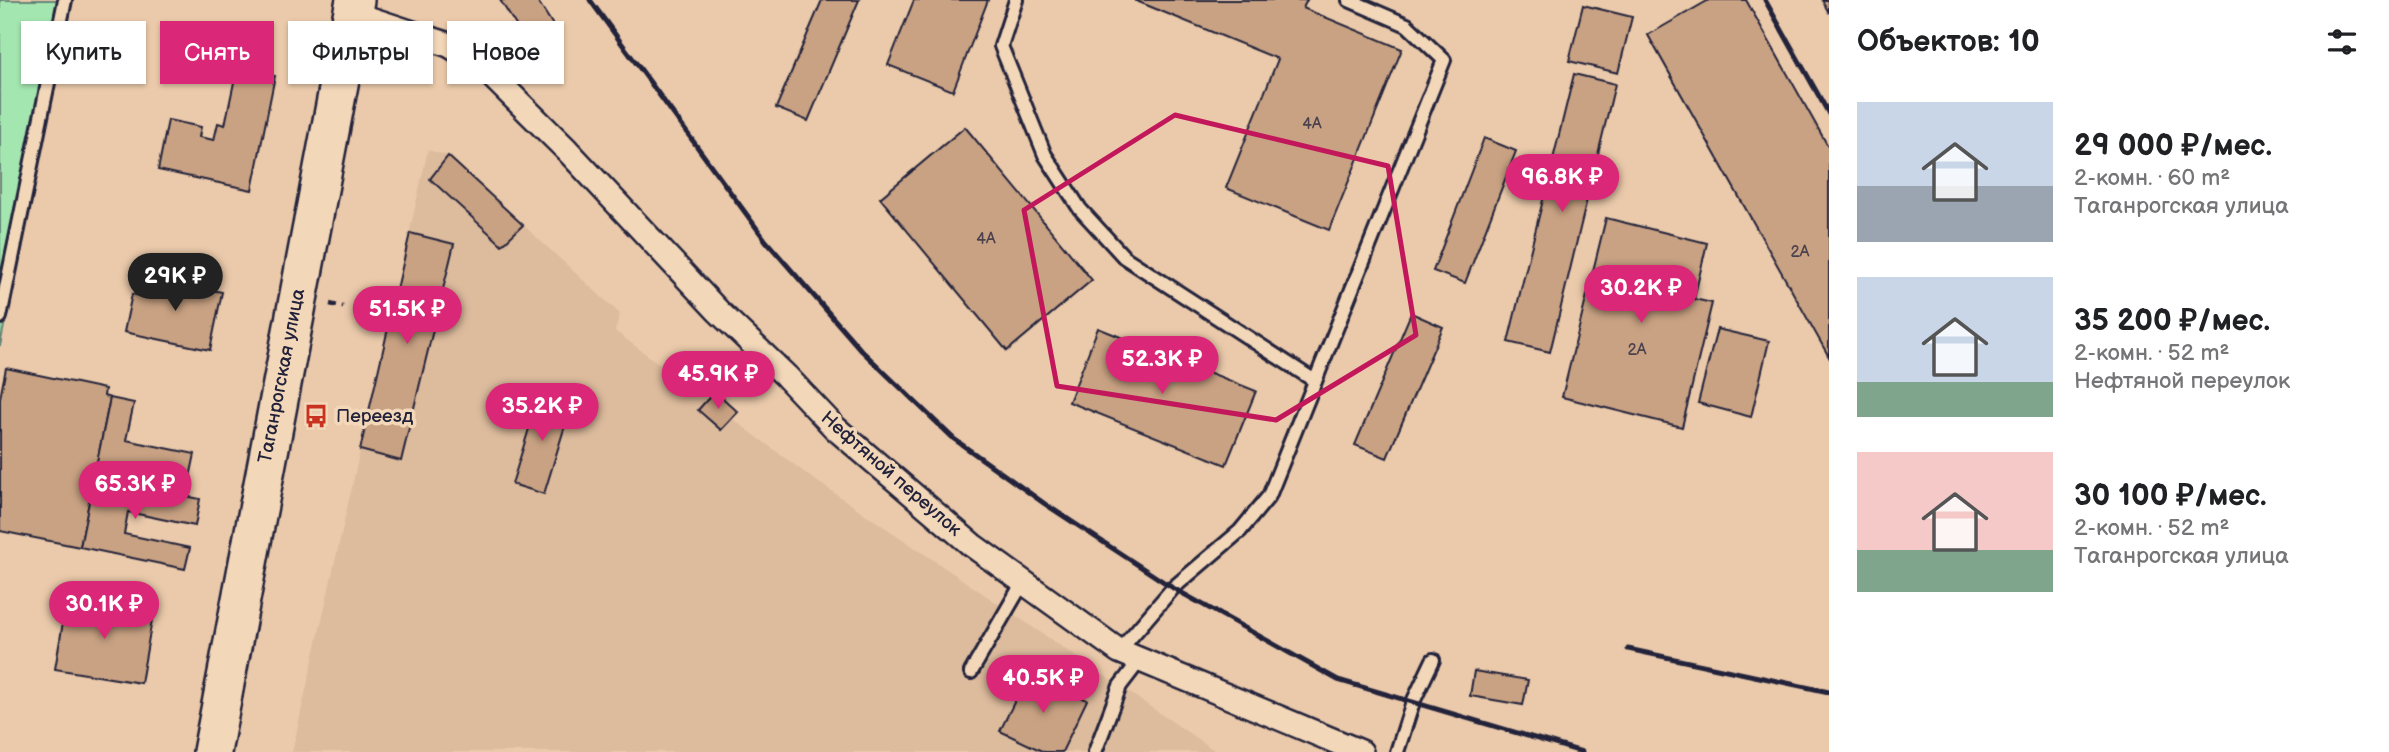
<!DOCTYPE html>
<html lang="ru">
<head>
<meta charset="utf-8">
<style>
	body { margin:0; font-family:"Balsamiq Sans",sans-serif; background:#f6f6f6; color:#202124; height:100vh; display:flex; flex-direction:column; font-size:26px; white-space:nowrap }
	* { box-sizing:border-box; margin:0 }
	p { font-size:23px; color:#757577 }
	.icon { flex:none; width:38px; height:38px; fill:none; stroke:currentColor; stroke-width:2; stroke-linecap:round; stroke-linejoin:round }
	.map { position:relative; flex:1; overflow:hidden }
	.sheet { display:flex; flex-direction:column; background:#fff; width:560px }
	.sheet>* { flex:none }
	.banner { position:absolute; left:21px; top:21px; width:665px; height:63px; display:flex; gap:14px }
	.price { position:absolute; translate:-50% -60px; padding:0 16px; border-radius:24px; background:#db2777; color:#fff; font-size:23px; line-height:46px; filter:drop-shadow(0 2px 4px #0008) }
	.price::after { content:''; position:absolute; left:50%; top:42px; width:21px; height:16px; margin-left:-10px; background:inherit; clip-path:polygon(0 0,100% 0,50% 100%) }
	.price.on { background:#222; color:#fff }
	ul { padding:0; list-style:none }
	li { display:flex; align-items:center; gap:21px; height:175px; padding:0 28px }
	li span { display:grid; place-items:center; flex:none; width:196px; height:140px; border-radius:0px; color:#555 }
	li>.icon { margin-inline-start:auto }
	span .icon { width:84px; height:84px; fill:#fffc; stroke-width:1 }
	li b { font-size:30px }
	h2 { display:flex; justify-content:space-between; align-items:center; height:84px; padding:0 28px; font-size:30px }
	.pill { padding:0 24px; border-radius:0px; background:#fff; box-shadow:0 2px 5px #0004; font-size:24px; line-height:63px }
	.pill.on { background:#db2777; color:#fff }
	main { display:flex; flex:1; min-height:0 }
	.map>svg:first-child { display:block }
</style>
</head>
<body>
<main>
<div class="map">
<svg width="1829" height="752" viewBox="0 0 1829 752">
	<rect width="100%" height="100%" fill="#ebcaab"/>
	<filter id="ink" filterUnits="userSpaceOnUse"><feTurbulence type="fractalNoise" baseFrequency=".0143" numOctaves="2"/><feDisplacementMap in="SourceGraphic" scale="14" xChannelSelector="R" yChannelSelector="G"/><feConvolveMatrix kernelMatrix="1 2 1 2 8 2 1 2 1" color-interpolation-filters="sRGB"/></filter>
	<g filter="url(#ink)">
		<polygon fill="#ddbb9d" points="428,150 448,156 620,314 615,331 812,478 1217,752 292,752"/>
		<polygon fill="#a4e6b0" stroke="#638476" stroke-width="2" points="0,0 68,0 0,346"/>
		<g fill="#c9a283" stroke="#22223b" stroke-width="2">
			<polygon points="500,0 537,0 558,33 543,43 534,28 522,35"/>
			<polygon points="822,0 859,0 808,121 776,108"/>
			<polygon points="914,0 988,0 953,91 888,65"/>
			<polygon points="1134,0 1307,0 1303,8 1402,49 1329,230 1226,188 1278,59"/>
			<polygon points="1709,0 1746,0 1829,148 1829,357 1648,35"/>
			<polygon points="1822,0 1829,0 1829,13"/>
			<polygon points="1583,5 1632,17 1618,73 1569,61"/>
			<polygon points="237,68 275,76 252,190 158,170 168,120 201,127 199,137 214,140 218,123 225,125"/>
			<polygon points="1574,74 1615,84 1550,352 1508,342"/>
			<polygon points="965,127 1092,280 1007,351 880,198"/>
			<polygon points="1484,138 1516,151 1465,283 1433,271"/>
			<polygon points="448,156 523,225 502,245 430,179"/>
			<polygon points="1606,218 1707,243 1694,299 1712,303 1682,427 1562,397"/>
			<polygon points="410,233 454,244 401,461 360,450"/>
			<polygon points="148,277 222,292 210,350 124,332 132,294 144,297"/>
			<polygon points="1411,313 1443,327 1387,458 1355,445"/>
			<polygon points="1098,328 1256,391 1226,465 1069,402"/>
			<polygon points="1717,329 1769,341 1751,417 1698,403"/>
			<polygon points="6,368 105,389 104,396 110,398 80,547 0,531 0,398"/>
			<polygon points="715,391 738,412 721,430 698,410"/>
			<polygon points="540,393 572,403 544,494 512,484"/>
			<polygon points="110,398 134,403 126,440 195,454 186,496 94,477"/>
			<polygon points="94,477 200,499 195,526 128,512 124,534 190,548 185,569 80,547"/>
			<polygon points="67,599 153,614 141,683 55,669"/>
			<polygon points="1474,671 1528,680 1523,705 1470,696"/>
			<polygon points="1029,672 1087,700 1062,752 1044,752 1000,731"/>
		</g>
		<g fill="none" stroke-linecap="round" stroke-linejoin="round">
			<g stroke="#22223b" stroke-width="18">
				<g id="lane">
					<polyline points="1016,0 1001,46 1045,155 1080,209 1124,257 1315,381"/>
					<polyline points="0,317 65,0"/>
					<polyline points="1119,651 1173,588 1240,531 1269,496 1444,60 1407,25 1349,0"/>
					<polyline points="971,672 1023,582"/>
					<polyline points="1095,752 1120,686 1140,660"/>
					<polyline points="1397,752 1413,702 1433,660"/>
				</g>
			</g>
			<g stroke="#22223b" stroke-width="28">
				<polyline id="street" points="352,13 449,45 480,64 567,150 718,311 786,376 835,428 972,545 1119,651 1361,752"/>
			</g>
			<g stroke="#22223b" stroke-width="42">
				<polyline id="primary" points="212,752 355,0"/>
			</g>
			<polyline stroke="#22223b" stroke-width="4.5" stroke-dasharray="7 5" stroke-linecap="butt" points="330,304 343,307"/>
			<use href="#lane" stroke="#f3d7b9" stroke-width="12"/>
			<use href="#street" stroke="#f3d7b9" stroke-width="23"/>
			<use href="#primary" stroke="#f3d7b9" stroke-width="37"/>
			<g stroke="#22223b" stroke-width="5">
				<polyline points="590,0 766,241 861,350 954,439 1045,504 1173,588 1338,680 1582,752"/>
				<polyline points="1765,0 1829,114"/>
				<polyline points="1628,649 1829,692"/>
			</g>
		</g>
	</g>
	<path fill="none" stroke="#c2185b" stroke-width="5" stroke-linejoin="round" d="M1175,115l213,51 28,169 -140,85 -219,-34 -33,-176z"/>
	<defs>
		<g id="bus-bare" transform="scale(1.89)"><path d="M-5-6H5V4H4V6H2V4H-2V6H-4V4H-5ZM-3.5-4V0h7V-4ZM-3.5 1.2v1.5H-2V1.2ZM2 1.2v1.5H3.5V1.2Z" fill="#c8321e" stroke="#f3d7b9" stroke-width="2.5" paint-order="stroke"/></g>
	</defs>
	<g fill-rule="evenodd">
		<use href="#bus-bare" x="316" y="416"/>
	</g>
	<g text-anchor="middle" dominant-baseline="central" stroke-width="7" stroke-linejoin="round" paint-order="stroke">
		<g font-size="16" fill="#4c424d">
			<text x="1312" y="124">4А</text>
			<text x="986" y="239">4А</text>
			<text x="1800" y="252">2А</text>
			<text x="1637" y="350">2А</text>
		</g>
		<g font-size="19" fill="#22223b" stroke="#f3d7b9">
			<text transform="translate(282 376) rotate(-79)">Таганрогская улица</text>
			<text transform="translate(891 474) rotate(41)">Нефтяной переулок</text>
		</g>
		<g font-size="19" fill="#22223b" stroke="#f3d7b9" text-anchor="start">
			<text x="336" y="416">Переезд</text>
		</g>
	</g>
</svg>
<b class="price" style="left:1562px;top:214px">96.8K ₽</b>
<b class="price on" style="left:175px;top:313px">29K ₽</b>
<b class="price" style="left:1641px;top:325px">30.2K ₽</b>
<b class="price" style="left:407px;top:346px">51.5K ₽</b>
<b class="price" style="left:1162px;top:396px">52.3K ₽</b>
<b class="price" style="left:718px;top:411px">45.9K ₽</b>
<b class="price" style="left:542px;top:443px">35.2K ₽</b>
<b class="price" style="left:135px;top:521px">65.3K ₽</b>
<b class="price" style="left:104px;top:641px">30.1K ₽</b>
<b class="price" style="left:1043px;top:715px">40.5K ₽</b>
<div class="banner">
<a class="pill">Купить</a>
<a class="pill on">Снять</a>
<a class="pill">Фильтры</a>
<a class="pill">Новое</a>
</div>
</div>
<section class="sheet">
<h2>Объектов: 10<svg class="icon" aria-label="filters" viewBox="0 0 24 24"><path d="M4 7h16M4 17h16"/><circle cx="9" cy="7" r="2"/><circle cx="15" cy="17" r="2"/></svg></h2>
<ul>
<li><span style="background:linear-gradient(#c9d6e8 60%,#9aa5b1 0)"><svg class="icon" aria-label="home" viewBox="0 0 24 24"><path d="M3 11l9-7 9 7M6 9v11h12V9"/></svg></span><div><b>29 000 ₽/мес.</b><p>2-комн. · 60 m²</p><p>Таганрогская улица</p></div></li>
<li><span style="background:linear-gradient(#c9d6e8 75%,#7fa58c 0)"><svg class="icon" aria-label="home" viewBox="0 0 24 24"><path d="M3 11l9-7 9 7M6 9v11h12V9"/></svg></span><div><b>35 200 ₽/мес.</b><p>2-комн. · 52 m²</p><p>Нефтяной переулок</p></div></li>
<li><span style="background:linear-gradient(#f6c9c9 70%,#7fa58c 0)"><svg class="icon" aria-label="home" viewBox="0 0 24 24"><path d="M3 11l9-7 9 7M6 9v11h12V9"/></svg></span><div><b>30 100 ₽/мес.</b><p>2-комн. · 52 m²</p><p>Таганрогская улица</p></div></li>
</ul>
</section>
</main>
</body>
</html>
